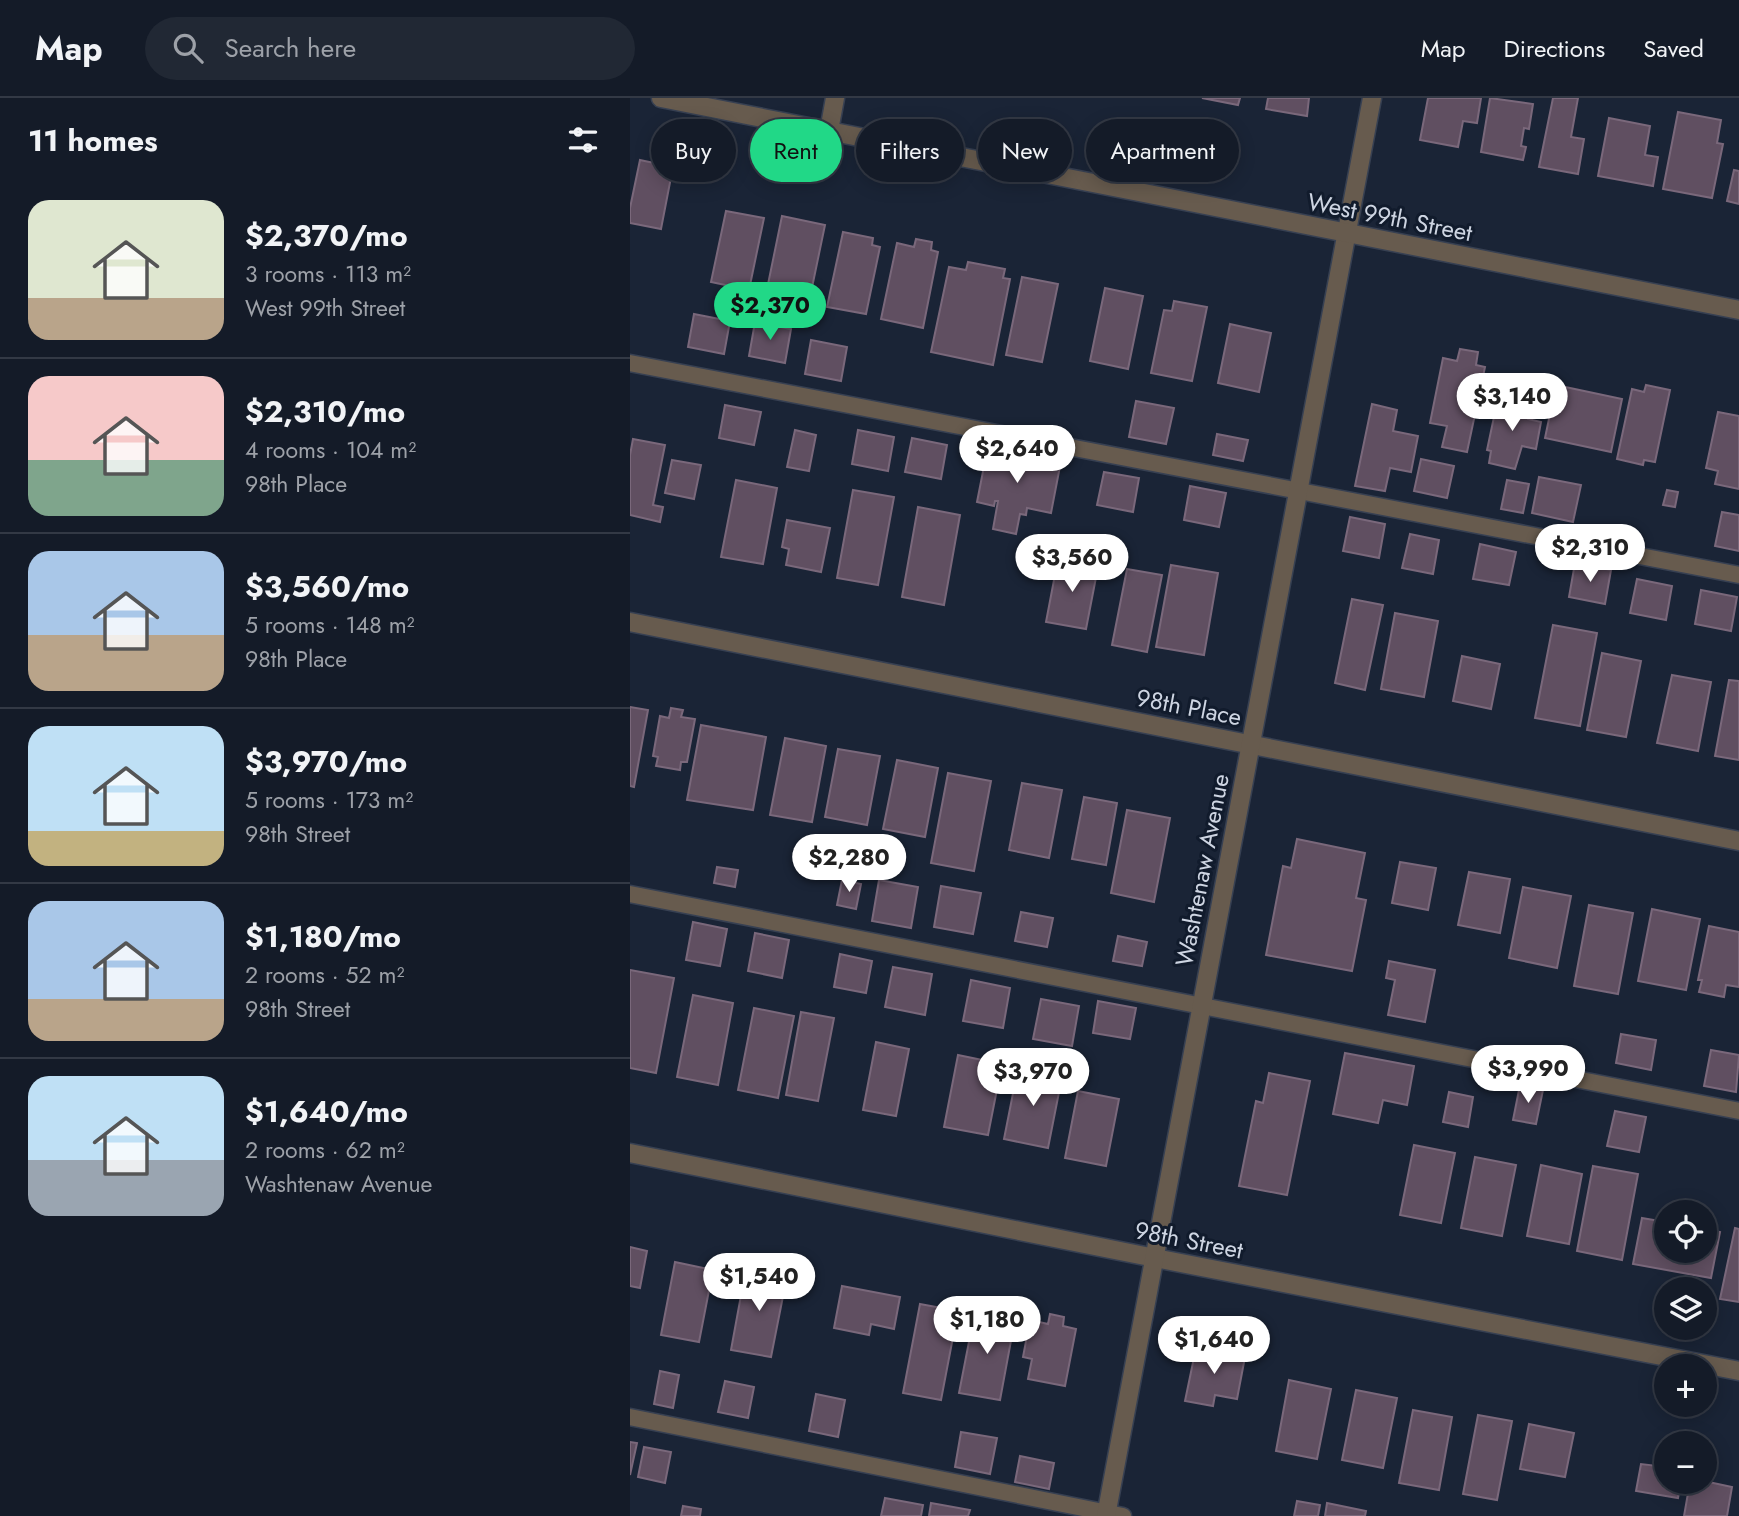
<!DOCTYPE html>
<html lang="en">
<head>
<meta charset="utf-8">
<style>
	body { margin:0; font-family:Jost,sans-serif; background:#212834; color:#f1f3f6; height:100vh; display:flex; flex-direction:column; font-size:26px; white-space:nowrap }
	* { box-sizing:border-box; margin:0 }
	p { font-size:23px; color:#9da1a8 }
	.icon { flex:none; width:38px; height:38px; fill:none; stroke:currentColor; stroke-width:2; stroke-linecap:round; stroke-linejoin:round }
	.map { position:relative; flex:1; overflow:hidden }
	.panel { display:flex; flex-direction:column; background:#141b28; width:630px }
	.panel>* { flex:none }
	.hud { position:absolute; left:21px; top:21px; width:665px; height:63px; display:flex; gap:14px }
	.tools { position:absolute; left:1024px; top:1102px; display:grid; gap:14px }
	.tools a { display:grid; place-items:center; width:63px; height:63px; border-radius:50%; background:#141b28; box-shadow:0 4px 18px #0003,0 0 0 2px #333945; font-size:35px }
	.price { position:absolute; translate:-50% -60px; padding:0 16px; border-radius:24px; background:#fff; color:#222; font-size:23px; line-height:46px; filter:drop-shadow(0 2px 4px #0008) }
	.price::after { content:''; position:absolute; left:50%; top:42px; width:21px; height:16px; margin-left:-10px; background:inherit; clip-path:polygon(0 0,100% 0,50% 100%) }
	.price.active { background:#21d887; color:#111 }
	ul { padding:0; list-style:none }
	li { display:flex; align-items:center; gap:21px; height:175px; padding:0 28px }
	li+li { border-top:2px solid #333945 }
	li span { display:grid; place-items:center; flex:none; width:196px; height:140px; border-radius:21px; color:#555 }
	li>.icon { margin-inline-start:auto }
	span .icon { width:84px; height:84px; fill:#fffc; stroke-width:1 }
	li b { font-size:30px }
	h2 { display:flex; justify-content:space-between; align-items:center; height:84px; padding:0 28px; font-size:30px }
	.chip { padding:0 24px; border-radius:32px; background:#141b28; box-shadow:0 4px 18px #0003,0 0 0 2px #333945; font-size:24px; line-height:63px }
	.chip.active { background:#21d887; color:#111 }
	header { display:flex; align-items:center; gap:42px; box-sizing:border-box; height:98px; padding:0 35px; background:#141b28; border-bottom:2px solid #333945 }
	header strong { font-size:33px }
	nav { display:flex; gap:38px; margin-inline-start:auto; font-size:24px }
	.search { width:490px; height:63px; background:#212834; display:flex; align-items:center; gap:18px; box-sizing:border-box; padding:0 24px; border-radius:38px; color:#9da1a8; font-size:26px }
	main { display:flex; flex:1; min-height:0 }
	.map>svg:first-child { display:block }
</style>
</head>
<body>
<header>
<strong>Map</strong>
<div class="search"><svg class="icon" aria-label="search" viewBox="0 0 24 24"><circle cx="10" cy="10" r="6"/><path d="M15 15l6 6"/></svg>Search here</div>
<nav><a>Map</a><a>Directions</a><a>Saved</a></nav>
</header>
<main>
<section class="panel">
<h2>11 homes<svg class="icon" aria-label="filters" viewBox="0 0 24 24"><path d="M4 7h16M4 17h16"/><circle cx="9" cy="7" r="2"/><circle cx="15" cy="17" r="2"/></svg></h2>
<ul>
<li><span style="background:linear-gradient(#dfe7d0 70%,#b9a48a 0)"><svg class="icon" aria-label="home" viewBox="0 0 24 24"><path d="M3 11l9-7 9 7M6 9v11h12V9"/></svg></span><div><b>$2,370/mo</b><p>3 rooms · 113 m²</p><p>West 99th Street</p></div></li>
<li><span style="background:linear-gradient(#f6c9c9 60%,#7fa58c 0)"><svg class="icon" aria-label="home" viewBox="0 0 24 24"><path d="M3 11l9-7 9 7M6 9v11h12V9"/></svg></span><div><b>$2,310/mo</b><p>4 rooms · 104 m²</p><p>98th Place</p></div></li>
<li><span style="background:linear-gradient(#a9c7e8 60%,#b9a48a 0)"><svg class="icon" aria-label="home" viewBox="0 0 24 24"><path d="M3 11l9-7 9 7M6 9v11h12V9"/></svg></span><div><b>$3,560/mo</b><p>5 rooms · 148 m²</p><p>98th Place</p></div></li>
<li><span style="background:linear-gradient(#bfe0f5 75%,#c2b280 0)"><svg class="icon" aria-label="home" viewBox="0 0 24 24"><path d="M3 11l9-7 9 7M6 9v11h12V9"/></svg></span><div><b>$3,970/mo</b><p>5 rooms · 173 m²</p><p>98th Street</p></div></li>
<li><span style="background:linear-gradient(#a9c7e8 70%,#b9a48a 0)"><svg class="icon" aria-label="home" viewBox="0 0 24 24"><path d="M3 11l9-7 9 7M6 9v11h12V9"/></svg></span><div><b>$1,180/mo</b><p>2 rooms · 52 m²</p><p>98th Street</p></div></li>
<li><span style="background:linear-gradient(#bfe0f5 60%,#9aa5b1 0)"><svg class="icon" aria-label="home" viewBox="0 0 24 24"><path d="M3 11l9-7 9 7M6 9v11h12V9"/></svg></span><div><b>$1,640/mo</b><p>2 rooms · 62 m²</p><p>Washtenaw Avenue</p></div></li>
</ul>
</section>
<div class="map">
<svg width="1109" height="1418" viewBox="0 0 1109 1418">
	<rect width="100%" height="100%" fill="#1a2436"/>
	<g fill="#604f61" stroke="#7a687b" stroke-width="2">
		<polygon points="572,0 610,0 608,7"/>
		<polygon points="638,0 679,0 677,18 636,11"/>
		<polygon points="798,0 851,0 847,25 833,23 828,49 790,42"/>
		<polygon points="860,0 903,6 899,31 894,30 891,48 896,49 893,62 851,54"/>
		<polygon points="923,0 948,0 941,39 954,41 948,76 909,69"/>
		<polygon points="1048,14 1091,22 1087,45 1093,46 1082,100 1033,91"/>
		<polygon points="979,20 1020,28 1015,57 1028,59 1023,88 968,78"/>
		<polygon points="10,62 43,69 31,131 0,125 0,110"/>
		<polygon points="1104,72 1109,73 1109,106 1097,103"/>
		<polygon points="96,113 134,120 119,192 81,184"/>
		<polygon points="152,118 195,127 179,204 136,196"/>
		<polygon points="213,134 243,140 242,147 250,149 236,216 197,209"/>
		<polygon points="286,141 302,144 301,152 308,154 293,230 251,221 267,145 284,149"/>
		<polygon points="338,164 375,171 373,180 380,181 363,267 301,254 319,169 336,172"/>
		<polygon points="392,179 428,186 412,264 376,257"/>
		<polygon points="475,190 513,198 498,271 460,263"/>
		<polygon points="544,203 577,209 562,283 521,275 534,212 542,213"/>
		<polygon points="64,216 100,223 94,256 58,249"/>
		<polygon points="125,224 161,231 155,265 119,258"/>
		<polygon points="600,226 641,235 629,294 588,285"/>
		<polygon points="181,242 217,249 211,283 175,276"/>
		<polygon points="830,251 848,254 846,267 855,269 837,354 812,349 817,328 800,325 813,260 827,263"/>
		<polygon points="926,287 992,301 981,354 915,340"/>
		<polygon points="1016,287 1040,292 1025,364 1014,362 1013,367 987,361 1002,291 1014,294"/>
		<polygon points="868,300 901,307 898,321 911,324 906,351 892,348 885,371 859,365 861,353 857,352"/>
		<polygon points="506,303 544,310 536,346 499,339"/>
		<polygon points="742,306 767,312 763,333 788,338 781,374 760,370 755,393 725,388"/>
		<polygon points="95,307 131,314 124,347 89,340"/>
		<polygon points="1088,314 1109,318 1109,391 1085,386 1088,373 1076,370"/>
		<polygon points="165,332 186,337 179,373 157,369"/>
		<polygon points="228,332 264,339 258,373 222,366"/>
		<polygon points="587,336 618,342 613,363 583,357"/>
		<polygon points="282,340 317,347 311,381 275,374"/>
		<polygon points="3,341 35,347 23,407 33,409 30,424 0,417 0,357"/>
		<polygon points="358,348 431,363 421,415 397,410 396,417 390,416 386,436 363,431 368,403 365,403 364,408 347,404"/>
		<polygon points="791,361 824,368 817,400 784,393"/>
		<polygon points="42,362 71,367 64,401 35,395"/>
		<polygon points="474,374 509,380 503,414 467,407"/>
		<polygon points="909,379 951,387 943,424 902,415"/>
		<polygon points="106,382 147,390 133,466 91,459"/>
		<polygon points="877,382 899,386 893,415 871,411"/>
		<polygon points="560,388 596,395 589,429 554,422"/>
		<polygon points="223,392 264,399 248,487 207,480"/>
		<polygon points="1037,392 1048,394 1045,409 1033,407"/>
		<polygon points="288,409 330,417 314,507 272,499"/>
		<polygon points="1092,414 1109,417 1109,453 1085,448"/>
		<polygon points="720,419 755,426 749,460 713,453"/>
		<polygon points="157,422 200,430 191,474 156,467 159,451 152,449"/>
		<polygon points="780,436 809,442 803,476 772,470"/>
		<polygon points="850,446 886,454 879,487 843,481"/>
		<polygon points="428,461 468,469 456,531 416,524"/>
		<polygon points="945,465 981,472 975,506 939,499"/>
		<polygon points="541,467 588,475 574,557 526,549"/>
		<polygon points="497,471 532,477 517,554 482,547"/>
		<polygon points="1007,481 1042,488 1036,522 1000,515"/>
		<polygon points="1071,492 1107,499 1101,533 1065,526"/>
		<polygon points="722,501 753,507 735,592 705,585"/>
		<polygon points="765,515 808,523 794,599 751,591"/>
		<polygon points="923,527 967,535 950,628 905,620"/>
		<polygon points="972,555 1011,563 996,639 957,632"/>
		<polygon points="832,558 870,566 861,611 823,603"/>
		<polygon points="1042,577 1081,584 1068,653 1027,645"/>
		<polygon points="1099,582 1109,583 1109,662 1085,658"/>
		<polygon points="0,609 18,612 4,689 0,688"/>
		<polygon points="41,610 53,612 51,619 65,621 57,664 51,664 50,672 26,668 28,659 23,658 30,618 39,620"/>
		<polygon points="71,627 136,639 123,712 57,702"/>
		<polygon points="155,640 196,648 182,724 140,717"/>
		<polygon points="208,651 250,658 237,727 195,719"/>
		<polygon points="267,662 308,670 295,739 253,731"/>
		<polygon points="318,675 361,683 344,773 301,765"/>
		<polygon points="392,685 432,692 419,760 379,752"/>
		<polygon points="454,699 487,705 476,767 442,761"/>
		<polygon points="497,712 540,720 524,804 481,795"/>
		<polygon points="667,741 735,755 726,800 736,802 722,873 636,857 653,768 661,770"/>
		<polygon points="770,764 806,770 798,812 762,805"/>
		<polygon points="87,769 108,772 105,789 84,785"/>
		<polygon points="839,774 880,781 870,835 828,827"/>
		<polygon points="212,782 231,786 226,811 207,807"/>
		<polygon points="249,782 288,789 281,830 242,823"/>
		<polygon points="311,788 351,795 343,836 304,829"/>
		<polygon points="893,789 941,798 927,870 879,860"/>
		<polygon points="959,807 1003,815 988,896 944,888"/>
		<polygon points="1022,811 1070,821 1056,892 1008,883"/>
		<polygon points="391,814 423,820 417,849 385,843"/>
		<polygon points="63,824 97,831 90,868 56,862"/>
		<polygon points="1079,828 1109,834 1109,889 1096,887 1094,899 1069,894 1072,882 1068,882"/>
		<polygon points="125,835 159,842 152,880 118,873"/>
		<polygon points="488,838 517,844 512,868 483,863"/>
		<polygon points="210,856 242,863 236,895 204,889"/>
		<polygon points="759,863 805,872 795,924 758,917 765,882 756,880"/>
		<polygon points="263,869 302,876 295,917 255,909"/>
		<polygon points="0,872 44,880 26,975 0,970"/>
		<polygon points="341,882 380,890 373,930 333,923"/>
		<polygon points="63,897 103,905 88,987 47,979"/>
		<polygon points="411,901 449,908 442,948 403,941"/>
		<polygon points="468,903 506,910 500,941 463,935"/>
		<polygon points="124,910 164,918 148,1000 108,992"/>
		<polygon points="171,914 204,920 188,1003 156,997"/>
		<polygon points="991,936 1026,942 1021,972 986,965"/>
		<polygon points="246,944 279,951 266,1018 233,1012"/>
		<polygon points="1081,952 1109,957 1106,994 1074,988"/>
		<polygon points="715,955 784,968 777,1007 753,1002 748,1025 703,1016"/>
		<polygon points="328,957 372,966 358,1037 314,1029"/>
		<polygon points="388,970 432,979 418,1050 374,1041"/>
		<polygon points="639,975 680,983 657,1097 609,1088 626,1003 633,1005"/>
		<polygon points="890,987 913,992 906,1026 883,1022"/>
		<polygon points="448,993 489,1001 476,1068 435,1060"/>
		<polygon points="819,994 843,999 838,1029 813,1024"/>
		<polygon points="985,1013 1016,1019 1009,1054 977,1048"/>
		<polygon points="784,1047 825,1055 811,1125 770,1117"/>
		<polygon points="845,1059 886,1067 872,1138 831,1130"/>
		<polygon points="911,1067 952,1076 939,1146 897,1138"/>
		<polygon points="963,1068 1008,1076 992,1162 947,1153"/>
		<polygon points="1012,1120 1036,1124 1036,1153 1074,1153 1074,1131 1090,1134 1081,1180 1003,1166"/>
		<polygon points="1105,1130 1109,1131 1109,1204 1090,1201"/>
		<polygon points="0,1149 17,1153 10,1190 0,1188"/>
		<polygon points="45,1164 83,1172 69,1244 31,1237"/>
		<polygon points="116,1170 157,1178 141,1259 101,1252"/>
		<polygon points="212,1188 270,1199 264,1231 241,1226 239,1237 204,1230"/>
		<polygon points="290,1206 328,1213 311,1302 273,1295"/>
		<polygon points="345,1213 385,1221 370,1302 329,1295"/>
		<polygon points="420,1216 434,1219 433,1228 446,1231 435,1288 398,1281 402,1261 393,1259 400,1222 418,1226"/>
		<polygon points="583,1248 601,1251 600,1257 615,1259 607,1301 585,1297 583,1308 555,1303 566,1250 582,1253"/>
		<polygon points="30,1273 49,1277 43,1310 24,1306"/>
		<polygon points="659,1282 701,1291 687,1361 646,1353"/>
		<polygon points="95,1283 124,1289 118,1320 88,1314"/>
		<polygon points="726,1292 767,1300 753,1370 712,1362"/>
		<polygon points="186,1296 215,1302 208,1339 179,1333"/>
		<polygon points="783,1312 822,1319 809,1392 769,1385"/>
		<polygon points="848,1317 882,1323 867,1402 833,1396"/>
		<polygon points="899,1326 944,1335 935,1379 890,1371"/>
		<polygon points="331,1334 367,1340 360,1376 325,1369"/>
		<polygon points="0,1344 7,1345 0,1377"/>
		<polygon points="14,1349 41,1354 35,1385 8,1379"/>
		<polygon points="1029,1355 1036,1356 1036,1384 1051,1384 1048,1400 1006,1393 1011,1366 1027,1368"/>
		<polygon points="390,1358 424,1365 419,1391 385,1384"/>
		<polygon points="1074,1383 1102,1389 1097,1418 1054,1418 1060,1384"/>
		<polygon points="255,1400 293,1407 291,1418 251,1418"/>
		<polygon points="667,1403 690,1407 688,1418 664,1418"/>
		<polygon points="301,1405 340,1412 338,1418 299,1418"/>
		<polygon points="697,1405 736,1413 735,1418 695,1418"/>
		<polygon points="53,1408 71,1411 70,1418 51,1418"/>
	</g>
	<g fill="none" stroke-linecap="round" stroke-linejoin="round">
		<g stroke="#374052" stroke-width="19">
			<g id="service">
				<polyline points="0,265 1109,477"/>
				<polyline points="0,796 1109,1013"/>
				<polyline points="0,1319 493,1418"/>
			</g>
		</g>
		<g stroke="#374052" stroke-width="21">
			<g id="minor">
				<polyline points="199,33 205,0"/>
				<polyline points="0,524 1109,743"/>
				<polyline points="0,1055 525,1160 1109,1273"/>
				<polyline points="476,1418 742,0"/>
			</g>
		</g>
		<g stroke="#374052" stroke-width="21">
			<polyline id="tertiary" points="31,0 1109,212"/>
		</g>
		<use href="#service" stroke="#675b4e" stroke-width="16"/>
		<use href="#minor" stroke="#675b4e" stroke-width="18"/>
		<use href="#tertiary" stroke="#675b4e" stroke-width="18"/>
	</g>
	<g text-anchor="middle" dominant-baseline="central" stroke-width="6" stroke-linejoin="round" paint-order="stroke">
		<g font-size="24" fill="#ced5e2" stroke="#111b2c">
			<text transform="translate(760 119) rotate(11)">West 99th Street</text>
			<text transform="translate(559 609) rotate(11)">98th Place</text>
			<text transform="translate(572 772) rotate(-79)">Washtenaw Avenue</text>
			<text transform="translate(559 1142) rotate(11)">98th Street</text>
		</g>
	</g>
</svg>
<div class="tools">
<a><svg class="icon" aria-label="locate" viewBox="0 0 24 24"><circle cx="12" cy="12" r="6"/><path d="M12 2v4M12 18v4M2 12h4M18 12h4"/></svg></a>
<a><svg class="icon" aria-label="layers" viewBox="0 0 24 24"><path d="M12 4l9 5-9 5-9-5zM3 14l9 5 9-5"/></svg></a>
<a>+</a>
<a>−</a>
</div>
<b class="price active" style="left:140px;top:244px">$2,370</b>
<b class="price" style="left:882px;top:335px">$3,140</b>
<b class="price" style="left:387px;top:387px">$2,640</b>
<b class="price" style="left:960px;top:486px">$2,310</b>
<b class="price" style="left:442px;top:496px">$3,560</b>
<b class="price" style="left:219px;top:796px">$2,280</b>
<b class="price" style="left:898px;top:1007px">$3,990</b>
<b class="price" style="left:403px;top:1010px">$3,970</b>
<b class="price" style="left:129px;top:1215px">$1,540</b>
<b class="price" style="left:357px;top:1258px">$1,180</b>
<b class="price" style="left:584px;top:1278px">$1,640</b>
<div class="hud">
<a class="chip">Buy</a>
<a class="chip active">Rent</a>
<a class="chip">Filters</a>
<a class="chip">New</a>
<a class="chip">Apartment</a>
</div>
</div>
</main>
</body>
</html>
